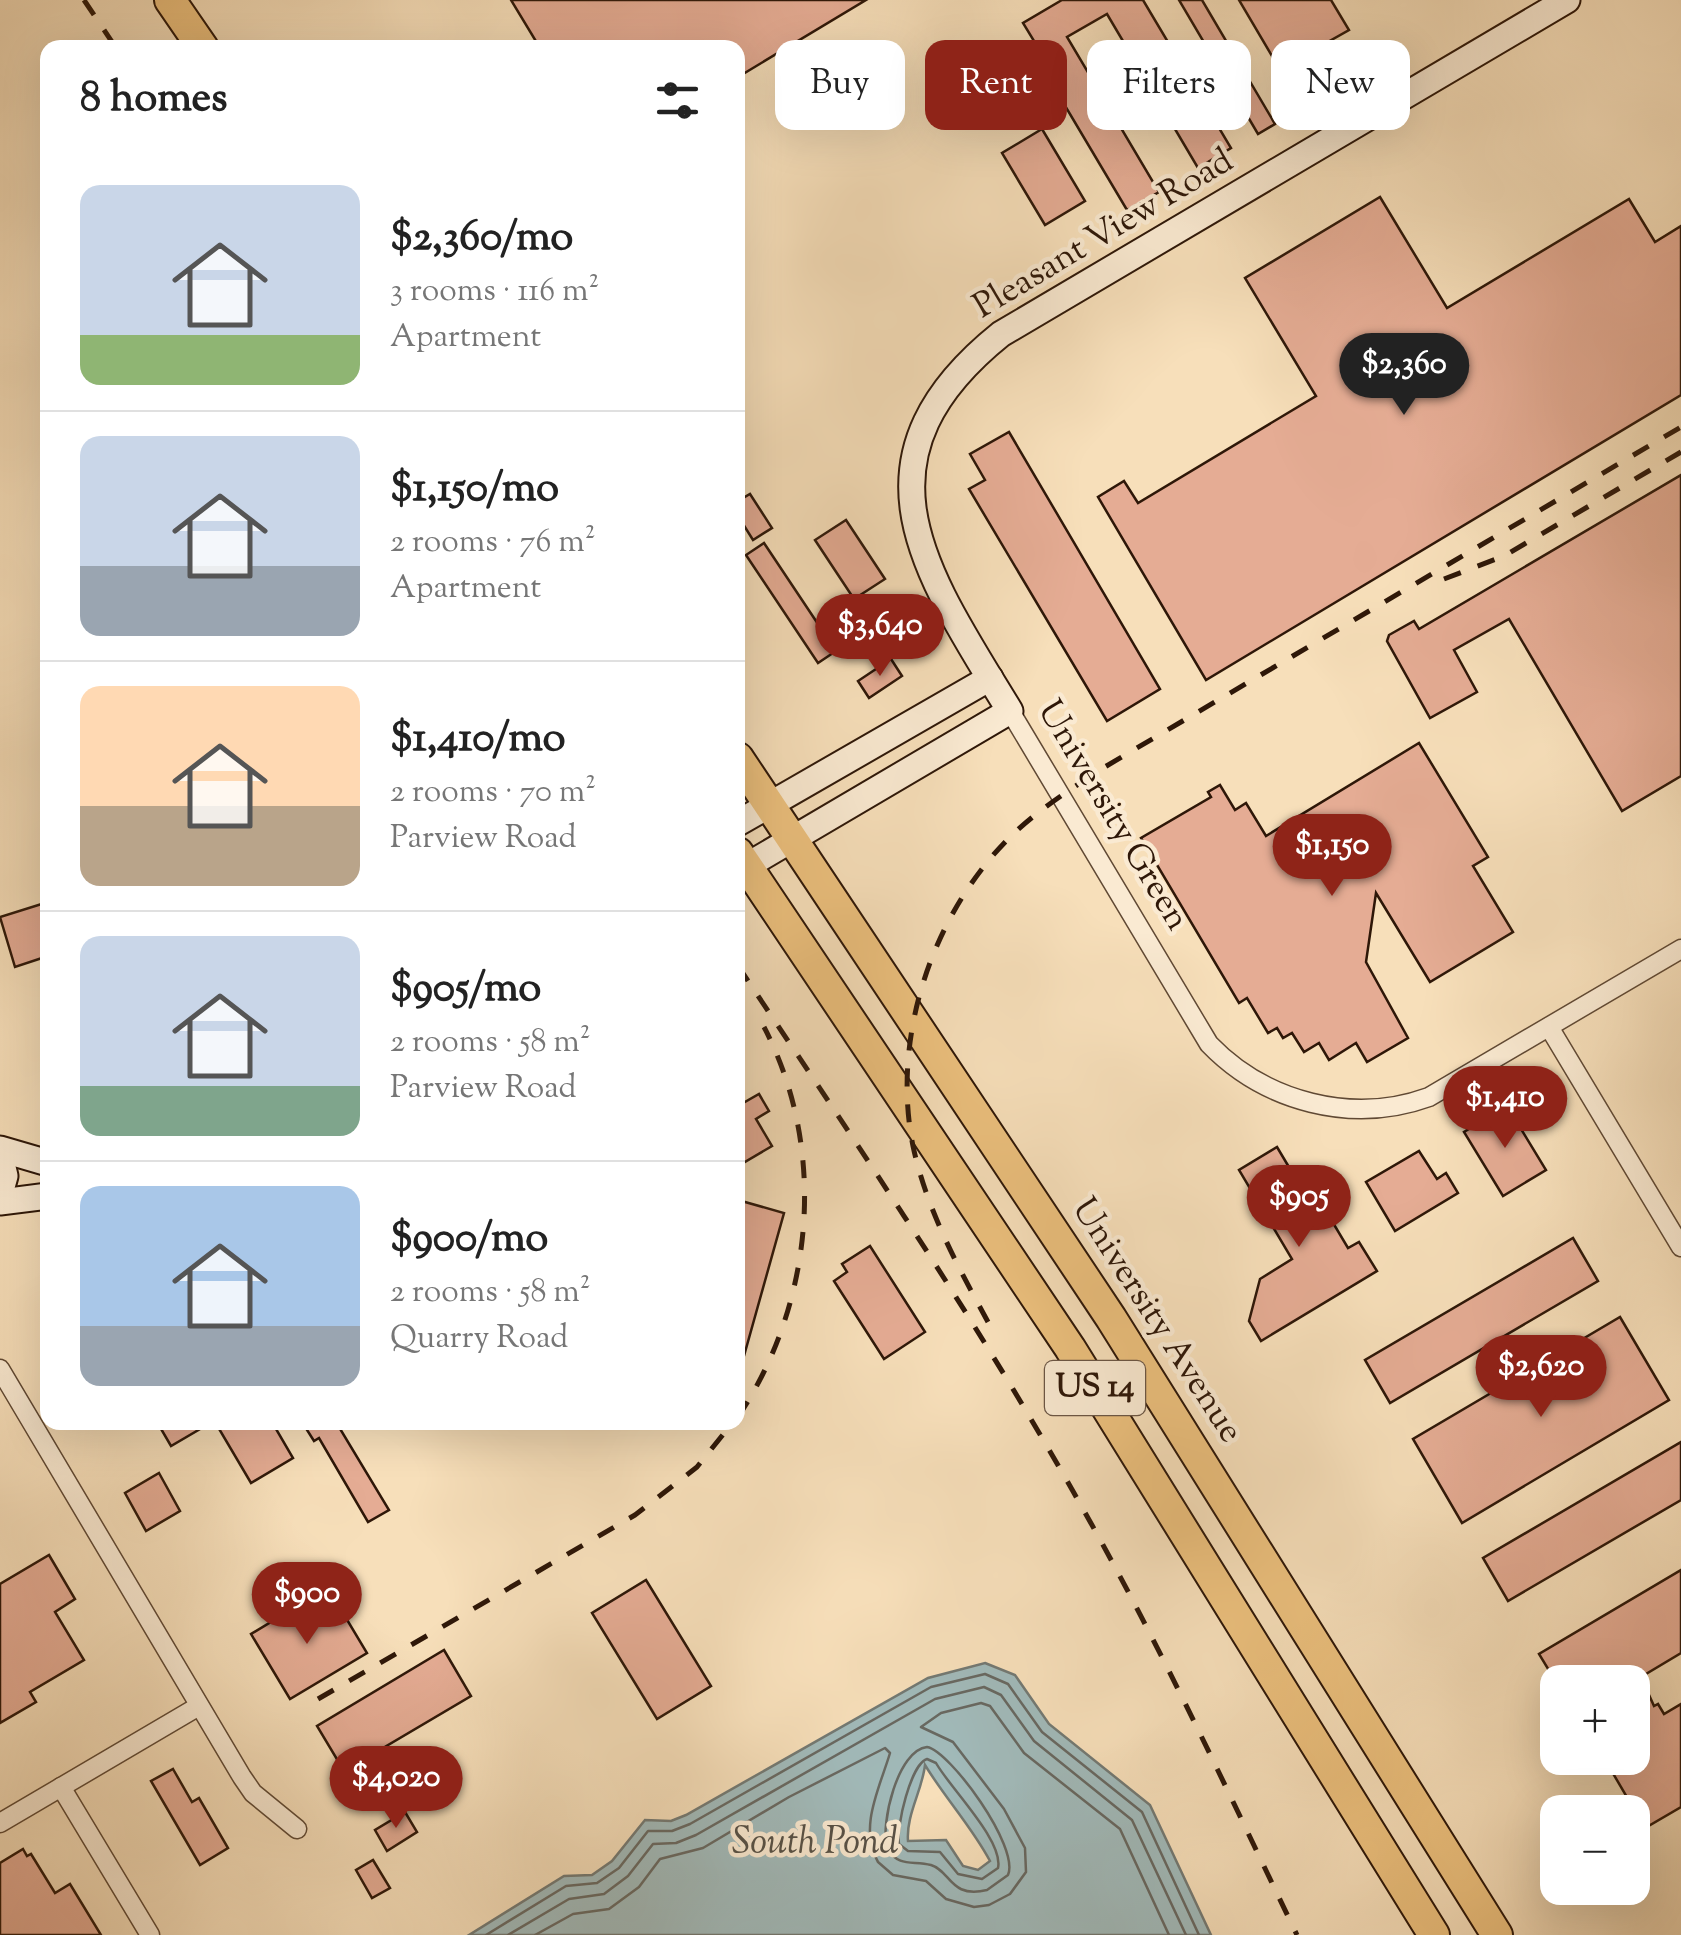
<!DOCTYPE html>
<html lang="en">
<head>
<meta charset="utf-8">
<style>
	body { margin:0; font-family:"Sorts Mill Goudy",serif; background:#f6f6f6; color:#222; height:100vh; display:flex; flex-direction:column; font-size:38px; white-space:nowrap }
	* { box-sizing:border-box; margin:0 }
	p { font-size:32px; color:#767676 }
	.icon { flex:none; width:55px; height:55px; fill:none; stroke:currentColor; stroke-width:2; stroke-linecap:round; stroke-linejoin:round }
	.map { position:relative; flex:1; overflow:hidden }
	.drawer { position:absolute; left:40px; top:40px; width:705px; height:1390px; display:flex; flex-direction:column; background:#fff; border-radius:20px; box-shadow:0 10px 40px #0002 }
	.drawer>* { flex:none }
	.banner { position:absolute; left:775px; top:40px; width:755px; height:90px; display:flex; gap:20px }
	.fabs { position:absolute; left:1540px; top:1665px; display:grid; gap:20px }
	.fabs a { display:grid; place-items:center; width:110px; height:110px; border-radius:20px; background:#fff; box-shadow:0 10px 40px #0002; font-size:50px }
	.price { position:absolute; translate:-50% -85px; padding:0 22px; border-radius:35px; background:#8f2418; color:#fff; font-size:32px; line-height:65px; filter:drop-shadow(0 2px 5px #0008) }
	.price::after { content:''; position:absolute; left:50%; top:60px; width:30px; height:22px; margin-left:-15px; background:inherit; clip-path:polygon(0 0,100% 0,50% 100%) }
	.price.current { background:#222; color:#fff }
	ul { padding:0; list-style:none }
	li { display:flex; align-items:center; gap:30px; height:250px; padding:0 40px }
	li+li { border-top:2px solid #e0e0e0 }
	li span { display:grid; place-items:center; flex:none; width:280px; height:200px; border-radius:20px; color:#555 }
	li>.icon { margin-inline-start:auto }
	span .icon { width:120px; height:120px; fill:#fffc; stroke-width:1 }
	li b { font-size:42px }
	h2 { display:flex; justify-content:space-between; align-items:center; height:120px; padding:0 40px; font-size:42px }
	.pill { padding:0 35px; border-radius:20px; background:#fff; box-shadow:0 10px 40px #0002; font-size:35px; line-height:90px }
	.pill.current { background:#8f2418; color:#fff }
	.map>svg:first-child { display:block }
</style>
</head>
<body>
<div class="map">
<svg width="1681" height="1935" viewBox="0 0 1681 1935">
	<rect width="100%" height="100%" fill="#f7dfba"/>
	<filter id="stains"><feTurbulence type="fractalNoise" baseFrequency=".002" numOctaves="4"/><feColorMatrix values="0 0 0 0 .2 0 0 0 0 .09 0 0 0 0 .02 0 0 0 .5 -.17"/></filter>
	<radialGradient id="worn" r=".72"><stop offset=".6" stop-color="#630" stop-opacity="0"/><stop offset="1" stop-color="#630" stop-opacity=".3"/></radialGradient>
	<path fill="#a1baba" stroke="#737973" stroke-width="2.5" fill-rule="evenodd" d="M985,1663l30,12 34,49 101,81 61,130h-742l95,-59 28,-1 20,-14 33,-41 26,1 15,-6 242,-137zM925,1765c20,33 47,62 65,96l-12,9 -15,-4 -17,-26 -38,1c-2,-26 14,-50 17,-76z"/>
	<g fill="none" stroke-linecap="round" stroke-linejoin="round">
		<g stroke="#686861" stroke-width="2.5">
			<path d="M927,1747c23,4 93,100 81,128l-21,15c-37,9 -36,-19 -56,-25 -18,-5 -31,3 -44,-16 -7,-26 11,-99 40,-102z"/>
			<path d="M927,1759l9,4c14,25 68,78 62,105l-16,11 -24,-5 -18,-22 -32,-1 -9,-7c-3,-18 12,-80 28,-85z"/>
			<polyline points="486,1935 566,1886 597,1883 619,1868 648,1831 672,1831 690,1824 931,1687 985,1674 1008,1684 1042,1732 1142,1812 1199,1935"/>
			<polyline points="508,1935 569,1899 604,1894 628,1876 653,1844 676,1843 696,1835 935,1699 984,1687 1001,1695 1034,1741 1132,1820 1186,1935"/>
			<path d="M535,1935l38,-21 36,-5 30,-22 21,-28 43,-11 86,-51 96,-49 5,5c-10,34 -32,75 -12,109l15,13 33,6 20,18 28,8 15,-2 21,-11 16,-22 -1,-24 -21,-39 -51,-67 -32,-15 20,-14 40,-10 9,3 34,47 96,76 49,106"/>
		</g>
	</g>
	<g fill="#e5ac94" stroke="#2e1708" stroke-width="2.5">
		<polygon points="511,0 866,0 738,77 738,48 540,48"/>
		<polygon points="1062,0 1143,0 1231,148 1198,168 1107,14 1067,37 1159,192 1127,210 1039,62 1045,59 1023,23"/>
		<polygon points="1179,0 1202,0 1275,124 1258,134"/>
		<polygon points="1239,0 1331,0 1349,30 1296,60 1319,98 1302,107"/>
		<polygon points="1042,129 1085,201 1045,225 1002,153"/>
		<polygon points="1380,197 1447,308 1629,199 1655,242 1681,226 1681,395 1206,680 1098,497 1124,481 1138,503 1316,396 1245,278"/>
		<polygon points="1009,432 1160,689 1107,721 969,489 985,480 970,454"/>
		<polygon points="1681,475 1681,776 1622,811 1509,619 1454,650 1477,692 1430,718 1387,641 1389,635 1414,621 1419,629"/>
		<polygon points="750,494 772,528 753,540 738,516 738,501"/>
		<polygon points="846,520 885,579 854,599 815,540"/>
		<polygon points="764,543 836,651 818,663 746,555"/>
		<polygon points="891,659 902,676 869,698 858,681"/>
		<polygon points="1419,743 1488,857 1473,866 1513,932 1430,982 1376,893 1366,962 1408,1038 1367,1062 1356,1043 1329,1060 1319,1043 1304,1052 1292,1033 1283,1038 1277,1028 1268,1033 1247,998 1239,1003 1141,838 1211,797 1208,792 1220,785 1235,810 1246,803 1266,836"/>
		<polygon points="48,902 48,956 15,967 0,917"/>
		<polygon points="759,1094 769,1111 756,1119 772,1146 738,1166 738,1106"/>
		<polygon points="1507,1106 1546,1170 1503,1196 1464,1132"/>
		<polygon points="1277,1147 1318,1216 1326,1211 1348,1248 1359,1242 1377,1271 1261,1341 1249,1321 1260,1279 1292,1259 1239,1170"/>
		<polygon points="1419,1151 1437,1179 1446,1173 1458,1193 1395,1231 1366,1182"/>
		<polygon points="738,1200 784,1213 742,1363 738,1363"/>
		<polygon points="1573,1238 1598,1281 1390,1403 1365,1360"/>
		<polygon points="870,1246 925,1332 884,1359 834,1281 847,1272 842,1264"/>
		<polygon points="1620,1317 1669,1400 1462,1523 1413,1439"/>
		<polygon points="157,1422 212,1422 171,1446"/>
		<polygon points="215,1422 272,1422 293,1458 251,1483"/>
		<polygon points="302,1422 336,1422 389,1510 368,1522 319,1438 314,1441"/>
		<polygon points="1681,1442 1681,1500 1508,1601 1483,1558"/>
		<polygon points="159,1473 180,1511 146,1531 125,1493"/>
		<polygon points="49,1555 75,1599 55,1612 84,1660 30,1692 36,1702 0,1723 0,1584"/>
		<polygon points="1681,1570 1681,1653 1641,1677 1654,1706 1658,1704 1664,1714 1681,1704 1681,1807 1645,1828 1604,1758 1632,1758 1632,1733 1638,1730 1632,1721 1632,1682 1556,1682 1539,1654"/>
		<polygon points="646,1580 711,1686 657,1719 592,1613"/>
		<polygon points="309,1599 324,1624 343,1613 367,1653 290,1699 251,1634"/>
		<polygon points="444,1650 471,1696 344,1771 317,1726"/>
		<polygon points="173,1769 192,1802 199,1798 228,1848 200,1865 151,1781"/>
		<polygon points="405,1812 417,1832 387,1851 375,1830"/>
		<polygon points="23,1849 27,1856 31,1854 55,1893 70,1884 101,1935 0,1935 0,1863"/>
		<polygon points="373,1860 390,1888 372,1898 356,1870"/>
	</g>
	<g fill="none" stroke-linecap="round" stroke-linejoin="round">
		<g stroke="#604934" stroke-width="21">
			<g id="street">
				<path d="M1010,711l199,333c56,58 143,81 220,53l252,-148"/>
				<polyline points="1549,1027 1681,1247"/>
				<polyline points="0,1369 242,1777 253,1793 297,1829"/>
				<polyline points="61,1787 150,1935"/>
				<polyline points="0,1823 199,1706"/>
			</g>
		</g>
		<g stroke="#2e1708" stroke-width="29">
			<g id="secondary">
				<polyline points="738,823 990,678"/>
				<path d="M738,871l272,-160c-84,-138 -167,-250 -9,-377l566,-334"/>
				<polyline points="0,1149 48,1163"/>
				<polyline points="0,1155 5,1176 0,1194"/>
				<polyline points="0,1202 48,1196"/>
			</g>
		</g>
		<g stroke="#2e1708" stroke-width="34">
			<g id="primary">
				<polyline points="170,0 203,48"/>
				<polyline points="738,758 1111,1318 1497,1935"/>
				<polyline points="738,853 1070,1348 1434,1935"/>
			</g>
		</g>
		<use href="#street" stroke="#faead2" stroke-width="18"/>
		<use href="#secondary" stroke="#faead2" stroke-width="25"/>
		<use href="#primary" stroke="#ecc07d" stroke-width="30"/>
		<g stroke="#2e1708" stroke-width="5" stroke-dasharray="18 18" stroke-linecap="butt">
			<polyline points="84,0 116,48"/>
			<polyline points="1444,579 1504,556 1681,452"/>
			<path d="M738,966c119,178 240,356 345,543 78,138 145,283 214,426"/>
			<path d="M988,1322c-30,-55 -62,-114 -75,-176 -22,-108 19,-232 98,-310 28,-27 60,-47 92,-68l578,-341"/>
			<path d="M738,1417c76,-114 90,-267 26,-390"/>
			<polyline points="318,1699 635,1515 697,1467 733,1422"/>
		</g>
	</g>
	<g text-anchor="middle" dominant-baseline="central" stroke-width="9" stroke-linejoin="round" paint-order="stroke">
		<rect fill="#faead2" stroke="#6b5645" stroke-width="2.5" x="1045" y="1361" width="100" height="54" rx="8"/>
		<g font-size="32" font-weight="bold" fill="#2e1708">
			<text x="1095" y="1388">US 14</text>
		</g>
		<g font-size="35" fill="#2e1708" stroke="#faead2">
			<text transform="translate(1104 235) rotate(-31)">Pleasant View Road</text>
			<text transform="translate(1112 816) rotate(59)">University Green</text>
			<text transform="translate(1156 1321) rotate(57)">University Avenue</text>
		</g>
		<g font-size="38" font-style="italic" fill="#565046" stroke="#faead2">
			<text x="815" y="1844">South Pond</text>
		</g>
	</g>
	<rect width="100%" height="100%" filter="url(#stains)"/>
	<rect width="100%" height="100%" fill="url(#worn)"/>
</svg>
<div class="fabs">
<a>+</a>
<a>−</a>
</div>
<b class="price current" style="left:1404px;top:418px">$2,360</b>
<b class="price" style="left:880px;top:679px">$3,640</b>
<b class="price" style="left:1332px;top:899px">$1,150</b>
<b class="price" style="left:1505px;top:1151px">$1,410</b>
<b class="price" style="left:1299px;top:1250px">$905</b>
<b class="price" style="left:1541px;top:1420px">$2,620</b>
<b class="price" style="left:307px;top:1647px">$900</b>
<b class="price" style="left:396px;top:1831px">$4,020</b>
<div class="banner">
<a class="pill">Buy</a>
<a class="pill current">Rent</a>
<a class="pill">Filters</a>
<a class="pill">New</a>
</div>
<section class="drawer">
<h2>8 homes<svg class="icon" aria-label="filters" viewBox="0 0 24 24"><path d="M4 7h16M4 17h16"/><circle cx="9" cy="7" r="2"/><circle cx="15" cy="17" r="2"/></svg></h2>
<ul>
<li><span style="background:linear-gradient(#c9d6e8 75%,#8fb573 0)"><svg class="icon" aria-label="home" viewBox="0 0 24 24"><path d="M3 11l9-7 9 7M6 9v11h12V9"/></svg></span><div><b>$2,360/mo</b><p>3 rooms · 116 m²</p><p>Apartment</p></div></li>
<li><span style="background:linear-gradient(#c9d6e8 65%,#9aa5b1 0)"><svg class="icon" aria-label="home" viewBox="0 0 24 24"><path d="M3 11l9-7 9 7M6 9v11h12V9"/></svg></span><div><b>$1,150/mo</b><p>2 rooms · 76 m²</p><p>Apartment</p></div></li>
<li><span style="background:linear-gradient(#ffd9b3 60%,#b9a48a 0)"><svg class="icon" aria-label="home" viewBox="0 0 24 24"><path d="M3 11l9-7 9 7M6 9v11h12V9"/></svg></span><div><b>$1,410/mo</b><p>2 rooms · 70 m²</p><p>Parview Road</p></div></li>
<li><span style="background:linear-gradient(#c9d6e8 75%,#7fa58c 0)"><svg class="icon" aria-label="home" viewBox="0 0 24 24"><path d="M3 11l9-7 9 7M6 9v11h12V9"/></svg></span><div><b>$905/mo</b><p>2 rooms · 58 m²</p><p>Parview Road</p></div></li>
<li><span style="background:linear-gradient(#a9c7e8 70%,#9aa5b1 0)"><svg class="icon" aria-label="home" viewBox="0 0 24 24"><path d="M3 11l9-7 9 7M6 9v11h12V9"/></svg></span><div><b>$900/mo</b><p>2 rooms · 58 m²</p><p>Quarry Road</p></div></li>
</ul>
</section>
</div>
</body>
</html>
